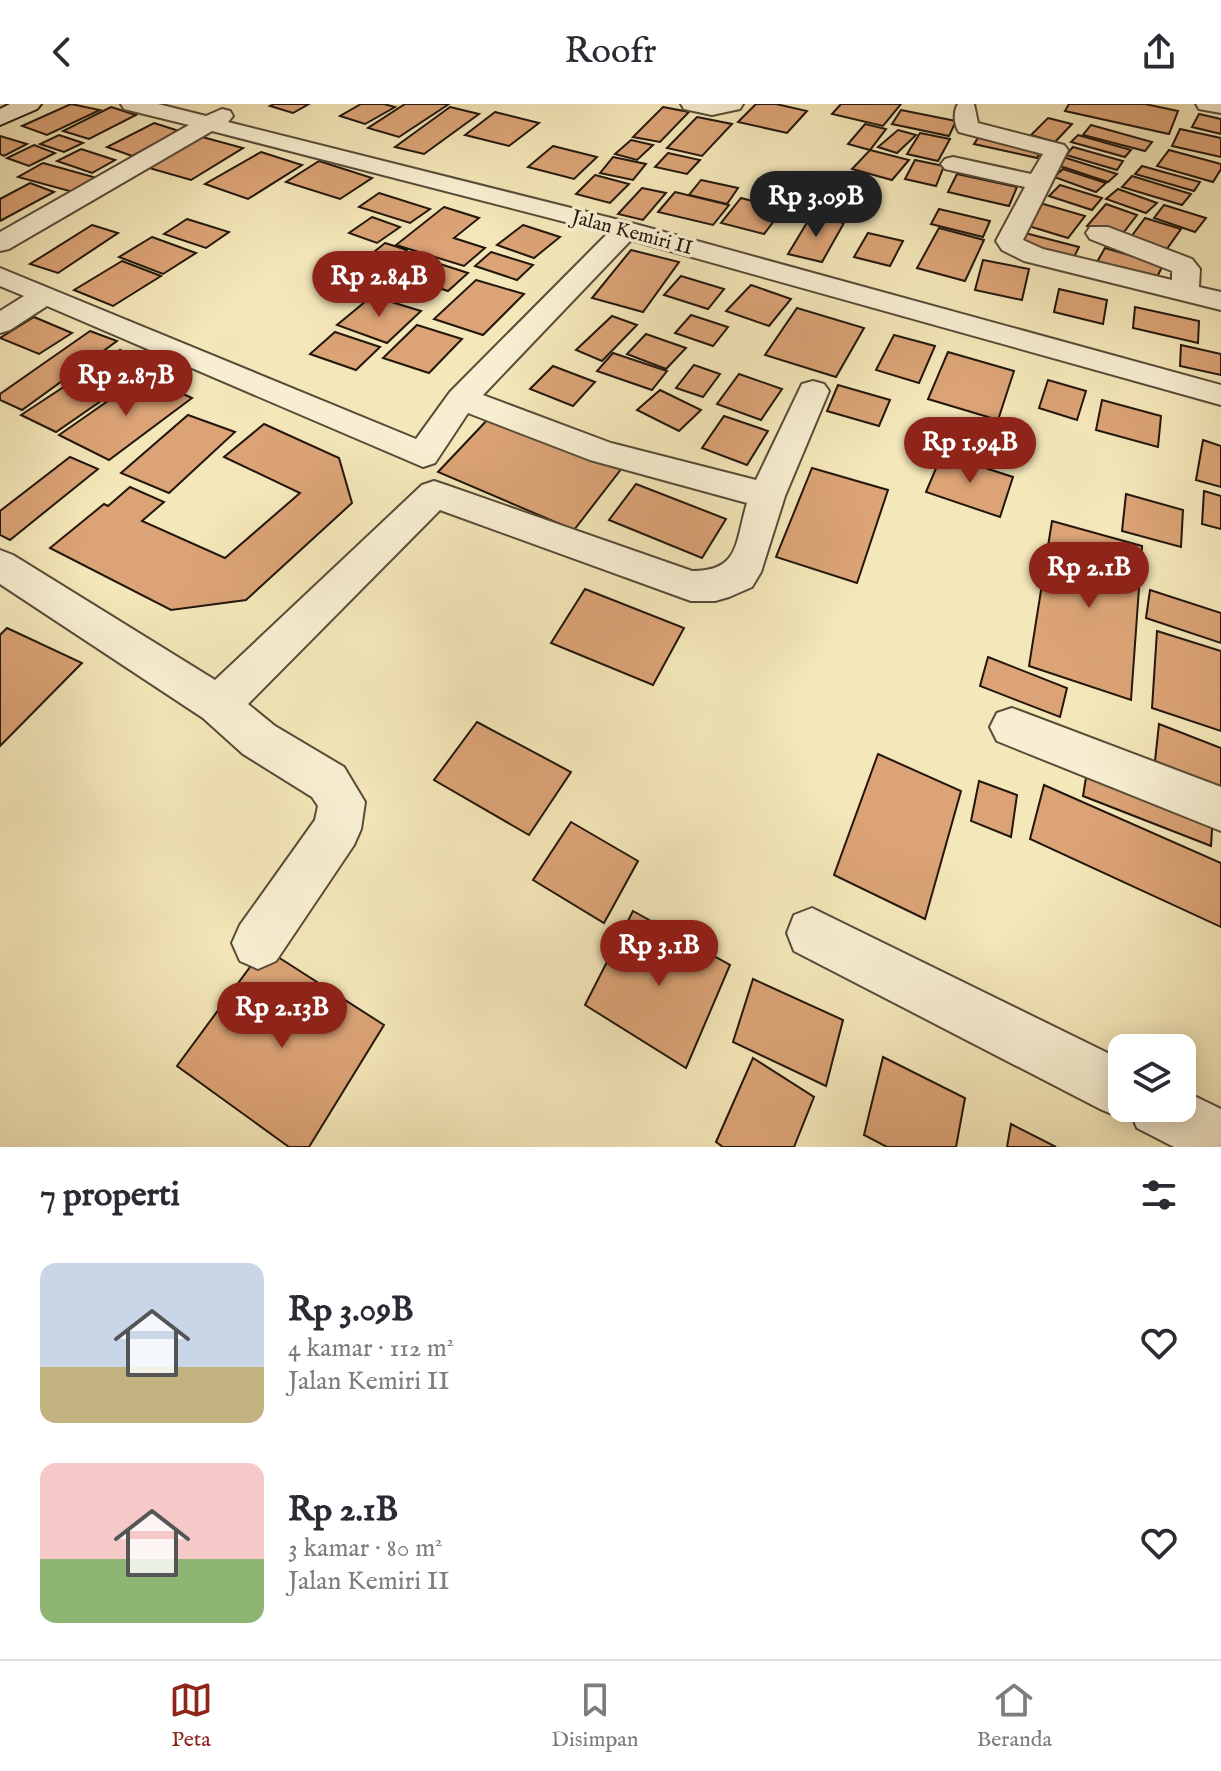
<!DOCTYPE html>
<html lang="id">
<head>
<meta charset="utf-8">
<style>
	body { margin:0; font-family:"IM FELL English",serif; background:#f7f7f7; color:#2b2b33; height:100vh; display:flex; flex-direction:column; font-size:30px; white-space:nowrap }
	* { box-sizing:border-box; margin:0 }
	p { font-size:26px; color:#7c7c81 }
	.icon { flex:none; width:44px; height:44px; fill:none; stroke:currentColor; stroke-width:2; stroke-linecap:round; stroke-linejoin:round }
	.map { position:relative; height:1043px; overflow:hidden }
	.panel { display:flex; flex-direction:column; background:#fff; flex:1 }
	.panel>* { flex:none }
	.buttons { position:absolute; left:1108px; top:930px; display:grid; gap:16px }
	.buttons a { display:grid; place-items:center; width:88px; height:88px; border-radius:16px; background:#fff; box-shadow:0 4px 20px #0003; font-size:40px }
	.price { position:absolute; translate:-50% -68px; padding:0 18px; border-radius:28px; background:#8f2418; color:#fff; font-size:26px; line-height:52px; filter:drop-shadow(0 2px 4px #0008) }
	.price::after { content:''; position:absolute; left:50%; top:48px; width:24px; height:18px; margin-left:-12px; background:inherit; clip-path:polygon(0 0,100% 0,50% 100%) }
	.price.current { background:#222; color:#fff }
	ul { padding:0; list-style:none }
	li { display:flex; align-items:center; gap:24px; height:200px; padding:0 40px }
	li span { display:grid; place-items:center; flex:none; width:224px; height:160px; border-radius:16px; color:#555 }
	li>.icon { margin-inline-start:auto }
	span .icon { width:96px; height:96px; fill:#fffc; stroke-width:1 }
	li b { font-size:34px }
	h2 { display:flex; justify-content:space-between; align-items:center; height:96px; padding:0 40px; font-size:34px }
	header { display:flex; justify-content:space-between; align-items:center; height:104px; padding:0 40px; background:#fff; font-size:36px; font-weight:600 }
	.menu { display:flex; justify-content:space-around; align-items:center; height:112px; border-top:2px solid #e1e1e2; background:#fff; font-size:22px; color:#7c7c81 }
	.menu a { display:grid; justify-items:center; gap:4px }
	.menu .current { color:#8f2418 }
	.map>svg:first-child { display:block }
</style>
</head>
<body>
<header><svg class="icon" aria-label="back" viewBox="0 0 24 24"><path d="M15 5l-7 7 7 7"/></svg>Roofr<svg class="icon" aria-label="share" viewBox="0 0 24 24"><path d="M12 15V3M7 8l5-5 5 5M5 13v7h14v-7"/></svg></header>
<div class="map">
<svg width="1221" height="1043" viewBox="0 0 1221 1043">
	<rect width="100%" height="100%" fill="#f4e7b9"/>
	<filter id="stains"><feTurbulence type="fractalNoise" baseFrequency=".0025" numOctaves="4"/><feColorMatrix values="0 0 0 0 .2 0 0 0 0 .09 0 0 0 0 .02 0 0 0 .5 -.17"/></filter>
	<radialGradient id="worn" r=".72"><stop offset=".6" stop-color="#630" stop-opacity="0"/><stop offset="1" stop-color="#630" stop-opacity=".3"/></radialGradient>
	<g fill="#dba376" stroke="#23170c" stroke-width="2">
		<polygon points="71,0 100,6 47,31 22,22"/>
		<polygon points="274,0 309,0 293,9 270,2"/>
		<polygon points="361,0 384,0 395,3 365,20 340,12"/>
		<polygon points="405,0 449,0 399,33 368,24"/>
		<polygon points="756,0 776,0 807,7 787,29 738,18"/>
		<polygon points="841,0 901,0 883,22 832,10"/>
		<polygon points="1069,0 1145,0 1178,7 1169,30 1065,7"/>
		<polygon points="111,3 136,11 89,35 63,27"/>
		<polygon points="450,3 479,10 424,50 395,43"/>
		<polygon points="663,3 689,8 660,38 633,33"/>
		<polygon points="901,6 956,17 949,32 892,20"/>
		<polygon points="495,8 539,19 509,42 465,31"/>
		<polygon points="1199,10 1221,15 1221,30 1192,23"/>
		<polygon points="697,13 732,20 702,52 667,44"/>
		<polygon points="1048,14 1072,20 1055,38 1031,31"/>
		<polygon points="154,19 179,27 132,52 107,43"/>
		<polygon points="865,20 886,25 870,46 848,40"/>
		<polygon points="1091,21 1152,38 1145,47 1083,31"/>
		<polygon points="1180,25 1221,34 1221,53 1172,42"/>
		<polygon points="898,26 916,31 897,49 878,43"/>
		<polygon points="920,29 950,35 938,57 907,50"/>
		<polygon points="59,31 83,39 64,48 40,40"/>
		<polygon points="195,31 243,44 191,76 142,62"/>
		<polygon points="980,31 1042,45 1037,54 974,40"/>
		<polygon points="1078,31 1131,46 1125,53 1071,38"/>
		<polygon points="0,32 27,40 4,52 0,50"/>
		<polygon points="631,36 653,41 637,56 615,50"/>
		<polygon points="34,41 55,49 29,62 7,54"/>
		<polygon points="553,42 597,53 574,75 528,63"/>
		<polygon points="1073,43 1123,57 1117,66 1066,51"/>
		<polygon points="81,45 115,56 92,69 57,57"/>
		<polygon points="870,46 909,56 892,76 852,65"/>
		<polygon points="1169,46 1221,60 1221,65 1213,78 1157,62"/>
		<polygon points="261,48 302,61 248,95 205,80"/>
		<polygon points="668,49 700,56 687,70 655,63"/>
		<polygon points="613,53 646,60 633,76 600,69"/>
		<polygon points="1063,53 1117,70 1108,78 1054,60"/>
		<polygon points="915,56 944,62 936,82 905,75"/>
		<polygon points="319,57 372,74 340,95 286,78"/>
		<polygon points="43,59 97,74 73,88 18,73"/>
		<polygon points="1142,62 1200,78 1194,87 1135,70"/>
		<polygon points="1063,65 1106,79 1096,88 1054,73"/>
		<polygon points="957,70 1017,83 1009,102 948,88"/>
		<polygon points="595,71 629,80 610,99 576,90"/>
		<polygon points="1132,72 1191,90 1182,101 1122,83"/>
		<polygon points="701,76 738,84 727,100 689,91"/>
		<polygon points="30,79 54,88 0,117 0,95"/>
		<polygon points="1060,81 1102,94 1092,106 1049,92"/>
		<polygon points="642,84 666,89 643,116 618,110"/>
		<polygon points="1118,85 1157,99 1146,109 1106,95"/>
		<polygon points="787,87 824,96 817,106 779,97"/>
		<polygon points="675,88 729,101 713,121 658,108"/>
		<polygon points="379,89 430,105 410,119 359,103"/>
		<polygon points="741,94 783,105 764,130 721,119"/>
		<polygon points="1040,99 1085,112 1068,134 1022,120"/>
		<polygon points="1106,100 1137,111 1120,133 1087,122"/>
		<polygon points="1164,101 1206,114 1195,128 1154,114"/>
		<polygon points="444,103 479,114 454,134 485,144 464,162 396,141"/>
		<polygon points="939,105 990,117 983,133 931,120"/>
		<polygon points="811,112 844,119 822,158 788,150"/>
		<polygon points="372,113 400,123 377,139 349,129"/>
		<polygon points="1145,114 1181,125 1164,149 1128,137"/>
		<polygon points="187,115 229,128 206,144 164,130"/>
		<polygon points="92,121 118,129 58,169 30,160"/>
		<polygon points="523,121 560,133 534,154 497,141"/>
		<polygon points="939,124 984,136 965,177 917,164"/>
		<polygon points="868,129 903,137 890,162 854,153"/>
		<polygon points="1025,129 1079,143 1074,153 1019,139"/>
		<polygon points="152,133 196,149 163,170 119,153"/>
		<polygon points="385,139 407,146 365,180 343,173"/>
		<polygon points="1105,144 1163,161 1156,175 1097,158"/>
		<polygon points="631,146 679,158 643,208 592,194"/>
		<polygon points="491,148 533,161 517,176 475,162"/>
		<polygon points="406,149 468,169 448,187 385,166"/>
		<polygon points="983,156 1029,165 1022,196 975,186"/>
		<polygon points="122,157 161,172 113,202 74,186"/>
		<polygon points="681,172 724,185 708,205 664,191"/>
		<polygon points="476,176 524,190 483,231 434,215"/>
		<polygon points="751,181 791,195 769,222 726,207"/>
		<polygon points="1059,185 1107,196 1103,220 1054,208"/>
		<polygon points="372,192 421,207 387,239 337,221"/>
		<polygon points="1135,203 1199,217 1198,239 1133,224"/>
		<polygon points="797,204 864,224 836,273 765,251"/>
		<polygon points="691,211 728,223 713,242 675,229"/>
		<polygon points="612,212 637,221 602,257 576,246"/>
		<polygon points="34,213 72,229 39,250 0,234"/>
		<polygon points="417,221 462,235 429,269 383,254"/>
		<polygon points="90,227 117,237 22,306 0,296 0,290"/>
		<polygon points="335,228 380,243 356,266 310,250"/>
		<polygon points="646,230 686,244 666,265 627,250"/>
		<polygon points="894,231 935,242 919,279 876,266"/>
		<polygon points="1181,241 1221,250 1221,271 1180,262"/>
		<polygon points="120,246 153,261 56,328 21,311"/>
		<polygon points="948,248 1014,267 998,316 928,295"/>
		<polygon points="613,249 667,267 652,286 597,267"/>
		<polygon points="694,261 720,270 703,293 676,284"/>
		<polygon points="553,262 595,278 573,302 530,285"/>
		<polygon points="739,270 782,285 761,316 717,300"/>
		<polygon points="144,272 192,294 109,356 59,331"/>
		<polygon points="1048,276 1086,287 1077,316 1039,304"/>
		<polygon points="838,281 890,296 879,322 827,307"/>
		<polygon points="660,286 701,306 679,327 637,306"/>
		<polygon points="1102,296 1161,312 1158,343 1096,326"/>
		<polygon points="188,311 235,328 169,389 121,369"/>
		<polygon points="724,312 768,327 747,361 702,344"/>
		<polygon points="490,313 622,364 574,426 438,368"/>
		<polygon points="264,320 339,354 352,399 246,496 171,506 50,444 104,400 108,402 130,383 164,398 142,417 225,454 300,389 224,353"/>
		<polygon points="1203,336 1221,342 1221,383 1196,376"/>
		<polygon points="942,350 1013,373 1000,413 926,388"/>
		<polygon points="70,353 98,365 10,436 0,431 0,407"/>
		<polygon points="812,364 888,386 857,479 776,453"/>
		<polygon points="636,380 726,415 702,454 609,416"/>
		<polygon points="1204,387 1221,392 1221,425 1202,420"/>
		<polygon points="1126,390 1183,406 1181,443 1122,427"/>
		<polygon points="1052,417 1142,442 1131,596 1029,562"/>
		<polygon points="585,485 684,524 653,581 551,539"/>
		<polygon points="1150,486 1221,509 1221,539 1146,514"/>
		<polygon points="7,524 82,559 0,642 0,531"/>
		<polygon points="1157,527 1221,547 1221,627 1152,604"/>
		<polygon points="988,553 1067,584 1060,613 980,582"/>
		<polygon points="477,618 571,668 529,731 434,676"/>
		<polygon points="1159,620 1221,644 1221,683 1155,657"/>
		<polygon points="878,650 961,687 925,815 834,771"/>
		<polygon points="1088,661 1213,710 1211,742 1083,692"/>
		<polygon points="979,677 1017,691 1011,733 971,717"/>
		<polygon points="1044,681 1221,759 1221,823 1030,735"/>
		<polygon points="571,718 638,757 604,819 533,776"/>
		<polygon points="633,807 730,861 686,964 585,901"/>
		<polygon points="264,844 384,921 309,1043 289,1043 177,962"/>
		<polygon points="753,875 843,916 826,982 733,938"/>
		<polygon points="883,953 965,994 956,1043 887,1043 864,1031"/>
		<polygon points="753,954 814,993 794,1043 723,1043 716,1038"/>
		<polygon points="1011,1020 1056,1043 1007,1043"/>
	</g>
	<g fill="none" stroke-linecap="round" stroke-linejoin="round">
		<g stroke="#574b37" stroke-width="4">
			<g id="street">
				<path d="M121,0h37l48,12 16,-7 8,2 3,5 -5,6 407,102 586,161v20l-590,-165 -148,155 128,48 145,37 46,-96 11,-3 11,3 5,7 -44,105 -24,76 -9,15 -23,10 -14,4h-24l-251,-91 -192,194 27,22 69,41 21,35 -4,27 -7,16 -78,116 -18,8 -18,-8 -8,-18 8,-18 75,-105 3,-14 -6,-9 -69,-43 -40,-36 -203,-134v-34l13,5 202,125 207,-195 12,-4 12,4 246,86c48,0 43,-28 55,-68l-157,-43 -122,-47 -33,50 -12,4 -376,-161 -37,24 -10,3v-22l24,-15 -24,-10v-18l416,171 34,-47 158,-159 -396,-102 -203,118 -9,2v-19l189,-107 -65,-16z"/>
				<polygon points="681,0 743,0 740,5 712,11 684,5"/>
				<path d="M958,0h16l4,19 86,22 4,5 -45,90 20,9 129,31v-9l-82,-32 -4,-6 4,-6h18l84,32 8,10 -1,18 22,5v18l-197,-49 -22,-11 -6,-9 29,-54 -80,-18 -4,-5 4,-5 8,-2 78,17 12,-20 -84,-22c-5,-7 -6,-20 -1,-28z"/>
				<polygon points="1196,0 1221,0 1221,9 1199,5"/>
				<polygon points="1012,604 1221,683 1221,727 997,637 990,623 997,609"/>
				<polygon points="812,804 1122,956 1122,1004 1182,1004 1182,986 1221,1005 1221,1043 1174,1043 1137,1024 1131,1010 1122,1014 1102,1006 794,847 787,829 794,811"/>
			</g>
		</g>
		<g stroke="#23170c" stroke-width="4">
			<polygon id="secondary" points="10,0 41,0 37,5 0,21 0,5"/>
		</g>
		<use href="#street" fill="#f8efd2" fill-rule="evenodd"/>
		<use href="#secondary" fill="#f8efd2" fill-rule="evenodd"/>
	</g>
	<g text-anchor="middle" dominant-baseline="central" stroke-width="7" stroke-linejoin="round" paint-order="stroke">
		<g font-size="20" fill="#23170c" stroke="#f8efd2">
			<text transform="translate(632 129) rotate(15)">Jalan Kemiri II</text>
		</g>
	</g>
	<rect width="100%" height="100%" filter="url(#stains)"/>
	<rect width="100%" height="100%" fill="url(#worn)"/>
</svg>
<div class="buttons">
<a><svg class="icon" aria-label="layers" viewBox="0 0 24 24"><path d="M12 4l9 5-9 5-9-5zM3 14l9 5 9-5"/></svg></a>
</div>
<b class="price current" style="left:816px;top:135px">Rp 3.09B</b>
<b class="price" style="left:379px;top:215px">Rp 2.84B</b>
<b class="price" style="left:126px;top:314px">Rp 2.87B</b>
<b class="price" style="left:970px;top:381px">Rp 1.94B</b>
<b class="price" style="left:1089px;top:506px">Rp 2.1B</b>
<b class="price" style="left:659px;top:884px">Rp 3.1B</b>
<b class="price" style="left:282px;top:946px">Rp 2.13B</b>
</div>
<section class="panel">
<h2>7 properti<svg class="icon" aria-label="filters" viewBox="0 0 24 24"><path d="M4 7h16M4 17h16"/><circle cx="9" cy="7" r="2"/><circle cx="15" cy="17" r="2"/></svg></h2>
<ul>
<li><span style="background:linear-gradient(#c9d6e8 65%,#c2b280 0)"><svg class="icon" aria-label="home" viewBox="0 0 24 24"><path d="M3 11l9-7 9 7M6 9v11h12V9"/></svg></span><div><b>Rp 3.09B</b><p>4 kamar · 112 m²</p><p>Jalan Kemiri II</p></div><svg class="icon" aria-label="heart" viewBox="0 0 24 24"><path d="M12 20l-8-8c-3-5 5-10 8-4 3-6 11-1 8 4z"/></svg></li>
<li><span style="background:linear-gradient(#f6c9c9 60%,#8fb573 0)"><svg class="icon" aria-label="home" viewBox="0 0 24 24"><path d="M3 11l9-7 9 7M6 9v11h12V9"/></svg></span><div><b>Rp 2.1B</b><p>3 kamar · 80 m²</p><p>Jalan Kemiri II</p></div><svg class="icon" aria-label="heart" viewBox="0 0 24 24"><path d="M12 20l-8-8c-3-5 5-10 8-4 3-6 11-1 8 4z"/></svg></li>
</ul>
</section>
<nav class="menu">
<a class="current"><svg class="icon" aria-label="map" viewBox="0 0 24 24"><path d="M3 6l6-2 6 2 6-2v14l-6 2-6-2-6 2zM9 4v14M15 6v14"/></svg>Peta</a>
<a><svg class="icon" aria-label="saved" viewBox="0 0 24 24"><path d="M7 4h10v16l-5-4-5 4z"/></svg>Disimpan</a>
<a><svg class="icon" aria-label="home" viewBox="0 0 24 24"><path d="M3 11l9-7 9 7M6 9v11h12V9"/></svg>Beranda</a>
</nav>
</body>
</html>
